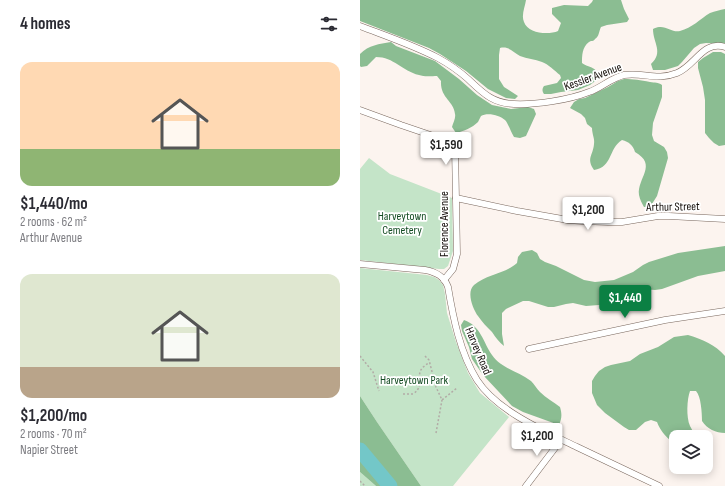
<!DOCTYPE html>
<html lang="en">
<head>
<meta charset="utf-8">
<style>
	body { margin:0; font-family:"Sofia Sans Condensed",sans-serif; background:#f7f7f7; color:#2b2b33; height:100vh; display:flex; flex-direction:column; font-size:15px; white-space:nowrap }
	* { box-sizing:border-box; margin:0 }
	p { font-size:13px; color:#7c7c81 }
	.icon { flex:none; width:22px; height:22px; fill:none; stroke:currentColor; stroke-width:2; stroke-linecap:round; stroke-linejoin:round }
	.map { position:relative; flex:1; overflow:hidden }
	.details { display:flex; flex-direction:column; background:#fff; width:360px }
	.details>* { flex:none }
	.buttons { position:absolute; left:309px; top:430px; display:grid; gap:8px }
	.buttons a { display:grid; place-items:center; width:44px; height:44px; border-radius:8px; background:#fff; box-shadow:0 2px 10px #0003; font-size:20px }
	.price { position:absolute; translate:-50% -34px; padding:0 9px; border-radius:4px; background:#fff; color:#222; font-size:13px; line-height:26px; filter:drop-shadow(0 1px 2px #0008) }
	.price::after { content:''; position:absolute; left:50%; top:24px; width:12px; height:9px; margin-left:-6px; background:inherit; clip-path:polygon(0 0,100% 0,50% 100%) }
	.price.selected { background:#0b8043; color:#fff }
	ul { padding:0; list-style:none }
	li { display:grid; align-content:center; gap:8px; height:212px; padding:0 20px }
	li span { display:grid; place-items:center; height:124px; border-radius:12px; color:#555 }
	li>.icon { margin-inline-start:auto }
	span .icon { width:72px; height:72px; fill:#fffc; stroke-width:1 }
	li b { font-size:17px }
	h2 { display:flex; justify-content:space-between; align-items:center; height:48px; padding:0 20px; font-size:17px }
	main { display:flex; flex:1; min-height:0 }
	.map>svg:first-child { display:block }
</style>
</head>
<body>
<main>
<section class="details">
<h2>4 homes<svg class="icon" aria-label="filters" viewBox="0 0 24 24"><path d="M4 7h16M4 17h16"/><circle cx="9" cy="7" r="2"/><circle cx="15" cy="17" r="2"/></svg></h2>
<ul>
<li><span style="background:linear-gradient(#ffd9b3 70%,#8fb573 0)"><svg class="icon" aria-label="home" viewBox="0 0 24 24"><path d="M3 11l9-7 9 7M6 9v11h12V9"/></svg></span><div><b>$1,440/mo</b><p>2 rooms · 62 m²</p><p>Arthur Avenue</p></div></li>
<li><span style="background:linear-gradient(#dfe7d0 75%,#b9a48a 0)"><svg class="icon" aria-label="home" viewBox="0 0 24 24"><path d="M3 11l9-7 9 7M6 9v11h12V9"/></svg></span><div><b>$1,200/mo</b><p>2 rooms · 70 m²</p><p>Napier Street</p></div></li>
</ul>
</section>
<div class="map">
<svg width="365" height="486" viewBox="0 0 365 486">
	<rect width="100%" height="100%" fill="#fcf4ef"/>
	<g fill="#c4e4c8">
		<polygon points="9,158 30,174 92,198 93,251 88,266 84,269 79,269 0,260 0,169"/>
		<polygon points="0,268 67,275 74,277 79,280 83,285 85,294 87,313 96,342 108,373 120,393 149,417 93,486 61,486 17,422 0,396"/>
		<polygon points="0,472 16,486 0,486"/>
	</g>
	<g fill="#8bbd92">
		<path d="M0,0h166c-1,7 -5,15 -2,22 4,12 25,13 34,9l3,-8 -9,-9v-6l12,-3 24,1 4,-4 1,-2h28l3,9 5,10 -2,3 -20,3 -6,2c-2,4 -2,10 -6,12 -2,3 -3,1 -6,3 -7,5 -7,14 -7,21 8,6 17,3 16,16l-8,6 -12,5 -17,2 -10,2h-7c-2,-3 -2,-5 0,-8l13,-3 4,-5 -1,-3c-5,-4 -12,-11 -18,-13 -7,-3 -15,-3 -22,-6 -7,-4 -11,-10 -20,-8l-1,7v24l5,8 14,9 -3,3 -9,-1 -18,-9 -22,-18 -26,-17 -11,-6 -69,-27z"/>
		<path d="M365,9v35l-19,-1 -6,1 -6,4 -12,14 -4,4 -13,4h-12l-2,-6c13,-12 2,-21 2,-35 2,-1 4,-2 6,-2 8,-1 14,6 21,4 12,-3 20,-12 30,-18 5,-2 10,-3 15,-4z"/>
		<path d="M31,42l5,4 39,15 24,18 18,16 15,10 19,4 17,-2 6,2 2,5 -10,22 -6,2 -6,-1c-3,-5 -6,-14 -9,-17 -5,-5 -18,-8 -24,-4 -1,2 -2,4 -3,6 -6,6 -14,9 -22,11l-4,-6c1,-4 4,-9 3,-13 -1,-13 -15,-16 -14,-33l-4,-5c-5,0 -13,1 -18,-1 -17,-4 -25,-18 -43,-18l-9,9 -6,1 -1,-1v-12c9,-9 19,-10 31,-12z"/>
		<polygon points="353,52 361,52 365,54 365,145 359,146 354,143 349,138 345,133 345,100 343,87 338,68 338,62 343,58"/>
		<path d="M264,79c10,0 16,1 26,3 5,1 8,0 12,3v12l-9,26 -1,12 2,6 10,6 3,5 1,6 -11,38 -7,11h-6c-2,-4 -4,-7 -5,-12 -2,-17 19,-30 -4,-43 -2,-7 -6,-10 -13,-12 -14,9 -9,27 -28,30 -8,-12 -1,-14 0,-26 1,-5 -2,-10 -2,-16l-5,-4 -2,-6 -4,-4 -11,-6 4,-6 5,-3 6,-1 23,-11 10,-6z"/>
		<path d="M365,246v25l-27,5 -36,13 -7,1 -13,-1 -5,3 -4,4 -6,3 -8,3 -20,3 -13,1 -13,-3 -7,1 -12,3h-6l-19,-6h-6l-17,8 -4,4v21l2,12c-5,-4 -8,-8 -12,-14 -5,-5 -10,-10 -14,-16 -5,-7 -12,-24 -4,-31 13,-11 31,-11 43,-22l1,-6 4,-5 10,-2 5,3 3,6 5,3 11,4 28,14 11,2 19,-2 19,-8 10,-7 6,-3 29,-9z"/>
		<path d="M104,320c17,6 19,22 28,35 10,14 26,16 39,26 3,3 6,8 9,11 6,6 14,10 20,15 2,7 2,11 -1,18l-36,-13 -11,-6 -29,-31 -11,-16 -3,-12 -7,-16 -1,-6z"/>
		<path d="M328,335c16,5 26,9 37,21v77c-9,0 -18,-4 -23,-12 0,-8 -1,-25 -6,-30h-6c-3,8 -4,26 0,35 2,4 4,7 6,11h-20v8c-8,-6 -16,-14 -19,-23l-6,-2 -6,2 -9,8h-7l-5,-3 -19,-14 -8,-8 -5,-12v-12l3,-5 4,-5 6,-4 6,-2 19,-4 10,-7 18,-7 16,-10z"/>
		<polygon points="0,396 17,422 61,486 37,486 0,444"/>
		<polygon points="0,457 27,486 16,486 0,472"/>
	</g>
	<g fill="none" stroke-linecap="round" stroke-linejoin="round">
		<polyline stroke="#73c7c8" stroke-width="15" points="0,450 30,486"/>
		<g stroke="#79675d" stroke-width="7">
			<g id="minor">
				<path d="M0,26c26,10 53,19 78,32 11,6 21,13 30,21 15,14 24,24 46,25 21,1 55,-4 75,-12 12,-4 22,-14 35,-17 19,-3 33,6 53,-2 18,-7 26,-33 48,-26"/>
				<polyline points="0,110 41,125 91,142 95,147 97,254 93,269 84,280"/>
				<polyline points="96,198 157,211 208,220 222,221 248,222 262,222 298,216 309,216 365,219"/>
				<path d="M0,264l65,6c11,2 19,6 23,17 5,30 12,66 29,93 20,31 67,51 100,67 27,13 55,26 82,39"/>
				<polyline points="169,349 305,320 365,311"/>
				<polyline points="166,486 201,440"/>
			</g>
		</g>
		<g stroke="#b2aba6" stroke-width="1.5" stroke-dasharray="2 2" stroke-linecap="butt">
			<polyline points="0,356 13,372 19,391"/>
			<polyline points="65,356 69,360 76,387 82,400 97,388"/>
			<path d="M43,394h10c15,-10 -3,-21 16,-31"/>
			<polyline points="76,433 82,400"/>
			<polyline points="0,481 5,486"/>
		</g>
		<use href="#minor" stroke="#fff" stroke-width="6"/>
	</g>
	<g text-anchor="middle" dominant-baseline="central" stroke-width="3.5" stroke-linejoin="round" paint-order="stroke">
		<g font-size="12" fill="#110b07" stroke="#fff">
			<text transform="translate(233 77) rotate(-20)">Kessler Avenue</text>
			<text transform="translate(313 207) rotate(-1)">Arthur Street</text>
			<text transform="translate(84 224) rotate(-90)">Florence Avenue</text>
			<text transform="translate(118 351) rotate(67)">Harvey Road</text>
		</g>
		<g font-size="12" fill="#134b22" stroke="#fff">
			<text x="42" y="216">Harveytown<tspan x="42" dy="14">Cemetery</tspan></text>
			<text x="54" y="380">Harveytown Park</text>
		</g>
	</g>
</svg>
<div class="buttons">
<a><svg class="icon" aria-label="layers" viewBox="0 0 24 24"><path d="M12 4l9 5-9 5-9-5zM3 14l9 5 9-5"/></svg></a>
</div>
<b class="price" style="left:86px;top:166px">$1,590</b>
<b class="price" style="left:228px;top:231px">$1,200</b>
<b class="price selected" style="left:265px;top:319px">$1,440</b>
<b class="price" style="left:177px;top:457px">$1,200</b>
</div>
</main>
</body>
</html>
